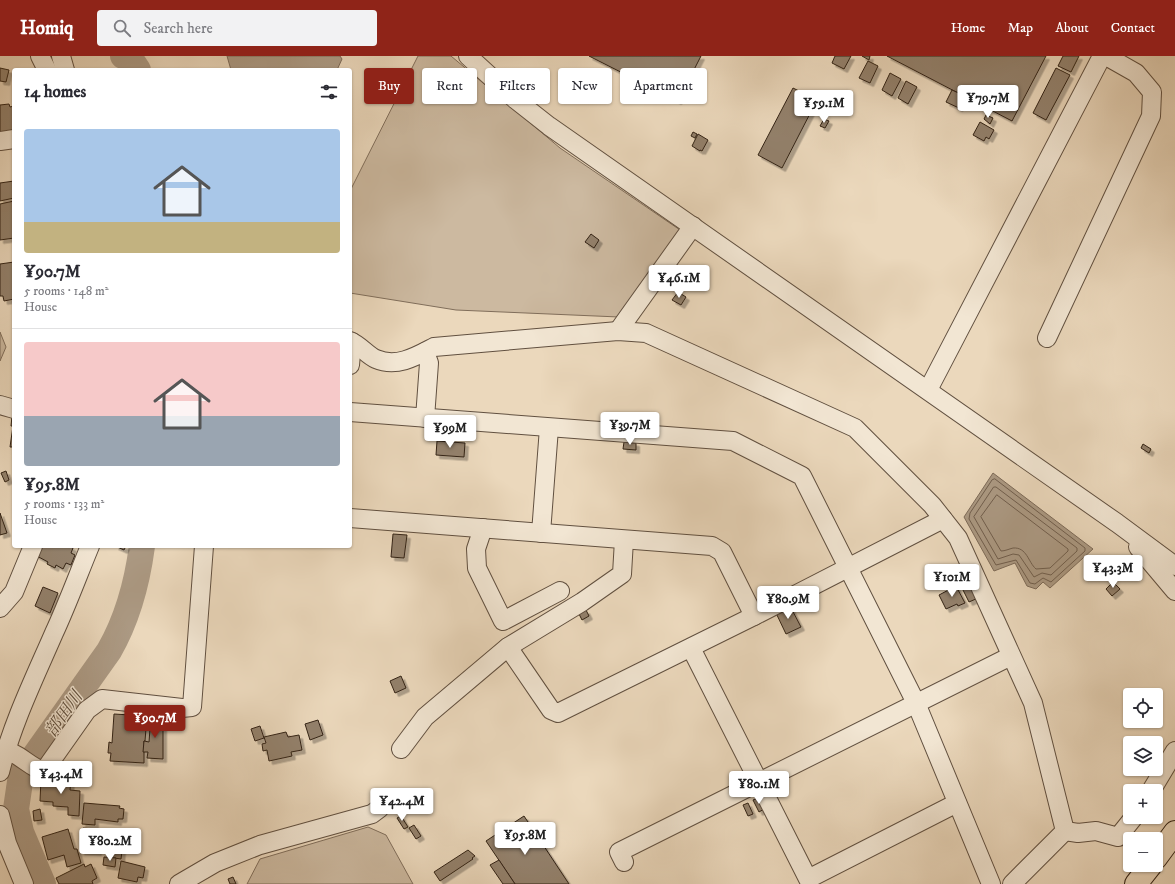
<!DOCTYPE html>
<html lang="en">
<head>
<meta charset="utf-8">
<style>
	body { margin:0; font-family:"IM FELL DW Pica","Noto Serif JP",serif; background:#f2f2f3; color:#2b2b33; height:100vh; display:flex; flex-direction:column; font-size:15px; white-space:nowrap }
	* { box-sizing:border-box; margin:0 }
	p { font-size:13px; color:#7c7c81 }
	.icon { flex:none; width:22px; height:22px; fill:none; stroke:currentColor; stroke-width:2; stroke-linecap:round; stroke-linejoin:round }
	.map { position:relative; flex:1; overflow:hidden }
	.drawer { position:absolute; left:12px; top:12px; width:340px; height:480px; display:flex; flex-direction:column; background:#fff; border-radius:4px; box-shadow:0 1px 3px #0004 }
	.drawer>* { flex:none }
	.hud { position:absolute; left:364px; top:12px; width:380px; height:36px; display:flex; gap:8px }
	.fabs { position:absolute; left:1123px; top:632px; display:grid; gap:8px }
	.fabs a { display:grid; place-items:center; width:40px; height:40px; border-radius:4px; background:#fff; box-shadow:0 1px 3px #0004; font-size:20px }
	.price { position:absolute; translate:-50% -34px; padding:0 9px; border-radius:4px; background:#fff; color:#222; font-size:13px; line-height:26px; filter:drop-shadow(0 1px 2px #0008) }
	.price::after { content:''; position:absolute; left:50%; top:24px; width:12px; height:9px; margin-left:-6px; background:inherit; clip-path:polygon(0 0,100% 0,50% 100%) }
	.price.current { background:#8f2418; color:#fff }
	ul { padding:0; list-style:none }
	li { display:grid; align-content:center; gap:8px; height:212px; padding:0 12px }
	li+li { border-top:1px solid #e1e1e2 }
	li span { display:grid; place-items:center; height:124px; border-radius:4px; color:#555 }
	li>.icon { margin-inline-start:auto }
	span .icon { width:72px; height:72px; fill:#fffc; stroke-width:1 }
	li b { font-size:17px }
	h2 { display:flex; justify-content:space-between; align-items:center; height:48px; padding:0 12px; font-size:17px }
	.tag { padding:0 14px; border-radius:4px; background:#fff; box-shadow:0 1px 3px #0004; font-size:14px; line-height:36px }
	.tag.current { background:#8f2418; color:#fff }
	header { display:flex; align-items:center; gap:24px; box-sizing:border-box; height:56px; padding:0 20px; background:#8f2418; color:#fff }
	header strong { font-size:19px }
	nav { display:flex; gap:22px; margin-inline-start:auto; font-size:14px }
	.search { width:280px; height:36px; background:#f2f2f3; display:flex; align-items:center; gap:10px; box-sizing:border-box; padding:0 14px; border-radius:4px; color:#7c7c81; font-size:15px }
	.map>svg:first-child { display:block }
</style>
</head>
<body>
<header>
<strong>Homiq</strong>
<div class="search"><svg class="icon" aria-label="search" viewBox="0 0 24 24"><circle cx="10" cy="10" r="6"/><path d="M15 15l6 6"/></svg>Search here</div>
<nav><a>Home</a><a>Map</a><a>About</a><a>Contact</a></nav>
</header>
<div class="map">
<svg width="1175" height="828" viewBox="0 0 1175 828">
	<defs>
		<filter id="shadow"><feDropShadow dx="3.5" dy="3.5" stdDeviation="0" flood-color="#0004"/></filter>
	</defs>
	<rect width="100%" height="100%" fill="#ebd8bc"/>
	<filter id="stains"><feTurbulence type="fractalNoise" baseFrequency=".005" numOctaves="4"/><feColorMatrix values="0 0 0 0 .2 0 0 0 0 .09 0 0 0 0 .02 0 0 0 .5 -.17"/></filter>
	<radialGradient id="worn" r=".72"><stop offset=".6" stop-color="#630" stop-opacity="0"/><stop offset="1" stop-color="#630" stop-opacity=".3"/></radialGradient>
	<g fill="#ccb9a0" stroke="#806e5b">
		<polygon points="418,0 451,0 560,92 683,176 619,261 456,254 350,237 350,135"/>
		<polygon points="0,276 6,291 0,305"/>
		<polygon points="368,771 386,779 413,828 247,828 260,803"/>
	</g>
	<g fill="#ac9a84" stroke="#7c6a58">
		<polygon points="227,0 340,0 342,3 337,14 231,14"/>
		<polygon points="993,417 1093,493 1050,532 1043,526 1036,533 1027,530 1015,507 994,515 964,461"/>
	</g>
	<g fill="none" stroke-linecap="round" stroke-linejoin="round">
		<g stroke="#705e4d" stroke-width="1">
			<polygon points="995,423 1085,492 1085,495 1051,526 1043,522 1035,528 1030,527 1016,504 996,509 969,463 970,457 992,424"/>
			<polygon points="994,431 996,431 1077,492 1077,495 1051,519 1042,517 1034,521 1019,499 1013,498 998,503 974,461"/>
			<path d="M997,439l71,54v2l-18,17 -14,1c-8,-7 -9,-22 -23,-21 -4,1 -8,3 -12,3l-20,-34z"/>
		</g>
		<g stroke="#ac9a84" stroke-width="26">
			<polyline points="123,0 130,2 138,14"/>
			<path d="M43,828l-22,-52 -5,-23 5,-34 88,-124c19,-33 28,-67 33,-105"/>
		</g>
	</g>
	<g fill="#93816c" stroke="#332316" filter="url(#shadow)">
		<polygon points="589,0 701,0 678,45"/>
		<polygon points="835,0 851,0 844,13 832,7"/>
		<polygon points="862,0 870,0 869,4"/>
		<polygon points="887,0 1046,0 1012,65"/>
		<polygon points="1063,0 1079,0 1071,16 1058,10"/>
		<polygon points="868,5 878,10 870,27 859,22"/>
		<polygon points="0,12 9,14 6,26 0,25"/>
		<polygon points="1056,12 1070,19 1046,64 1033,57"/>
		<polygon points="890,17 901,23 892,40 882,34"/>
		<polygon points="906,25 917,31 908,48 898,42"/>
		<polygon points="793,32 817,44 782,112 758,99"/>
		<polygon points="952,34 965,40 959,52 946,46"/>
		<polygon points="9,48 10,51 14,50 14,77 0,79 0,49"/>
		<polygon points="986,59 993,62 990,68 984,63"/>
		<polygon points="824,63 829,65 825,72 820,70"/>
		<polygon points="980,66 994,74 989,83 986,81 984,85 973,79"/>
		<polygon points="693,76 697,78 695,82 691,80"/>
		<polygon points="698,78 708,84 702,95 700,94 700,95 692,90"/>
		<polygon points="14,125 14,142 0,145 0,127"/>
		<polygon points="14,145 14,182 0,184 0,148"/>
		<polygon points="591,178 599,184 594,192 585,186"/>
		<polygon points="14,206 14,243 4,245 3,240 0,240 0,208"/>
		<polygon points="678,236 686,241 681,249 672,244"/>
		<polygon points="12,360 14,360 14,391 10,391 13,370 11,370"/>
		<polygon points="437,385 465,387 464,401 436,399"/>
		<polygon points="624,386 636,387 636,394 623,393"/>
		<polygon points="1143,388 1151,393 1149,397 1141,392"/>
		<polygon points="6,415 9,424 5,426 1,417"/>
		<polygon points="0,457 7,477 0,479"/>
		<polygon points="393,478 407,479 404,502 391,501"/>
		<polygon points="39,490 69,490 73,492 71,497 75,499 71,509 66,507 63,513 56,509 55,512 47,508 48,506 35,499"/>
		<polygon points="115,490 126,490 124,494"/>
		<polygon points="970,524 978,542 969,546 960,528"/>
		<polygon points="1113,526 1120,533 1112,540 1106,533"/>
		<polygon points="956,530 965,547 958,550 957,548 946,553 939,539"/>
		<polygon points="43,531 58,537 50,557 35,550"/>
		<polygon points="790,550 801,571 786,578 776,557"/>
		<polygon points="586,554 589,560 582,564 579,558"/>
		<polygon points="401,620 406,632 395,637 390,625"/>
		<polygon points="114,658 147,660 145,685 144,685 144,707 110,705 111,697 108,697 109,686 112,687"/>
		<polygon points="151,659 163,660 163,703 147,702 148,696 143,696 144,685 149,686"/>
		<polygon points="318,664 323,679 310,684 305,668"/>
		<polygon points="260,670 264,682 255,685 251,673"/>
		<polygon points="286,676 288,681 299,679 302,694 291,696 292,700 269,705 267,694 263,695 262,688 266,687 264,681"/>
		<polygon points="41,723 71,725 70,734 80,735 79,760 68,759 68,751 53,750 53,746 40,745"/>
		<polygon points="758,742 764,753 759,756 753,744"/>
		<polygon points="84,747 120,750 119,752 124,753 123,763 118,763 118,766 95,763 95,769 82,768"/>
		<polygon points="748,747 753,758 748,760 743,749"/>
		<polygon points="40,753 42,764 34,765 33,755"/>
		<polygon points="401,760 408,771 404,773 397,762"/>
		<polygon points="524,760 569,828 515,828 486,785"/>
		<polygon points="414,769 421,780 416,783 409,772"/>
		<polygon points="83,772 103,774 102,787 98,787 98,796 81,795"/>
		<polygon points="68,773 74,793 77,793 81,807 67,811 64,799 48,804 42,781"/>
		<polygon points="111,779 119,780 118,786 123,787 121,803 108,801"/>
		<polygon points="468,794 475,800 472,802 473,803 440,825 434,816"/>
		<polygon points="104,801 116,802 115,811 103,809"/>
		<polygon points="499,804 515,828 503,828 490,809"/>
		<polygon points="121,805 145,811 143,822 138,821 137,826 118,822"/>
		<polygon points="84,808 85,811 91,808 97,822 92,825 93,828 59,828 56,822"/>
		<polygon points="233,821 236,828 230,828 228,823"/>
	</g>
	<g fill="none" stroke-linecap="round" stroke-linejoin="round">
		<g stroke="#615040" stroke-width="20">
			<g id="minor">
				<polyline points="40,0 47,14"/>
				<polyline points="61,0 65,14"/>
				<polyline points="468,0 516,44 549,70 1117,467 1175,510"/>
				<polyline points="0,85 14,83"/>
				<polyline points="618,275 693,170"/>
				<polyline points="1047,282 1151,60 1152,36 1136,17 1106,0"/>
				<path d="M350,285c10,4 17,14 26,18 21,9 41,-3 58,-12l184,-16 28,2 209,95 77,77 26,33 75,165 32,128"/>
				<polyline points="350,309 352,286"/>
				<polyline points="928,334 1102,0"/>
				<polyline points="0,349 14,353"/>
				<polyline points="350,356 733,385 802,420 916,647 991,828"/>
				<polyline points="425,362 429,307 425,296"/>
				<polyline points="350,462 712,490 722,496 754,560"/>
				<polyline points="483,472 476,493 477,512 503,565 560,535"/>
				<polyline points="541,477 549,372"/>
				<polyline points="1138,491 1175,535"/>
				<polyline points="0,552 14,536 33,490"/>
				<polyline points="508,591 551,654 558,657 754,560 943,463"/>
				<polyline points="691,592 808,823 957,747"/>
				<polyline points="401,693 425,661 508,591 582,546 622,518 624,484"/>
				<path d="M0,695c17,-2 29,17 44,20l43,-61 15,-11 80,9 10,-1 12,-161"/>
				<path d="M0,716c12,-48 34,-93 54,-139 13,-28 24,-58 36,-87"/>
				<polyline points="1151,735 1175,695"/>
				<polyline points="0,759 7,787 24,828"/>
				<polyline points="1065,775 1078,777 1096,775 1118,781 1134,761"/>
				<polyline points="624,806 619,796 1011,600"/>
				<polyline points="179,828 215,807 260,789 372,758 380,752"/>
				<polyline points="1012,828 1065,775"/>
			</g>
		</g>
		<g stroke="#332316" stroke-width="24">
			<g id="highway">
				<polyline points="1156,802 1175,776"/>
				<polyline points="1136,828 1151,809"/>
			</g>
		</g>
		<use href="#minor" stroke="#f2e6d3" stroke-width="18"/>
		<use href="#highway" stroke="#ebd8bc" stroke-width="22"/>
	</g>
	<g text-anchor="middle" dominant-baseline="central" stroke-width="3" stroke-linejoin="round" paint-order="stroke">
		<g font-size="17" font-style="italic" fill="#5d4d3c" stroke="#f2e6d3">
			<text transform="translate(64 658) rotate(-55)">部田川</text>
		</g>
	</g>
	<rect width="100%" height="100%" filter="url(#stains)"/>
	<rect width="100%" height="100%" fill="url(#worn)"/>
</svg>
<div class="fabs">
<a><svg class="icon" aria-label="locate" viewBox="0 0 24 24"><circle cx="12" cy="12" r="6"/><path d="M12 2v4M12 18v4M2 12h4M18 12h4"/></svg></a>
<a><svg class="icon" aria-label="layers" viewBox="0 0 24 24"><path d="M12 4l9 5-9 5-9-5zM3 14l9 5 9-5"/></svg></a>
<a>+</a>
<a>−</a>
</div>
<b class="price" style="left:988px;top:63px">¥79.7M</b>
<b class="price" style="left:824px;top:68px">¥59.1M</b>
<b class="price" style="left:679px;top:243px">¥46.1M</b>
<b class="price" style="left:630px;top:390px">¥39.7M</b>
<b class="price" style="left:450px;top:393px">¥99M</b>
<b class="price" style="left:1113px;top:533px">¥43.3M</b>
<b class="price" style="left:952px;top:542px">¥101M</b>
<b class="price" style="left:788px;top:564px">¥80.9M</b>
<b class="price current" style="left:155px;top:683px">¥90.7M</b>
<b class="price" style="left:61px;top:739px">¥43.4M</b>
<b class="price" style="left:759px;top:749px">¥80.1M</b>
<b class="price" style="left:402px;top:766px">¥42.4M</b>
<b class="price" style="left:525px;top:800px">¥95.8M</b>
<b class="price" style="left:110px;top:806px">¥80.2M</b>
<div class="hud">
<a class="tag current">Buy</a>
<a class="tag">Rent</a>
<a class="tag">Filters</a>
<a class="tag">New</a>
<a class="tag">Apartment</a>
</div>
<section class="drawer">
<h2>14 homes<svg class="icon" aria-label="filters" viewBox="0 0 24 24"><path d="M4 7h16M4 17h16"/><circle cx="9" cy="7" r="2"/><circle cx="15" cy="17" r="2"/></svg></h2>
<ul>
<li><span style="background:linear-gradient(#a9c7e8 75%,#c2b280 0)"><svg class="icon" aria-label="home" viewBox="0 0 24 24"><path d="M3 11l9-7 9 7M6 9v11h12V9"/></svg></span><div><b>¥90.7M</b><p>5 rooms · 148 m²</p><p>House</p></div></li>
<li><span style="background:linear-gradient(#f6c9c9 60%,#9aa5b1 0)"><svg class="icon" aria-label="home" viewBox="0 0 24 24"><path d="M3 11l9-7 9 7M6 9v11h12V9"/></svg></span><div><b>¥95.8M</b><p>5 rooms · 133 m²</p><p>House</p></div></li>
</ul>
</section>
</div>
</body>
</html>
